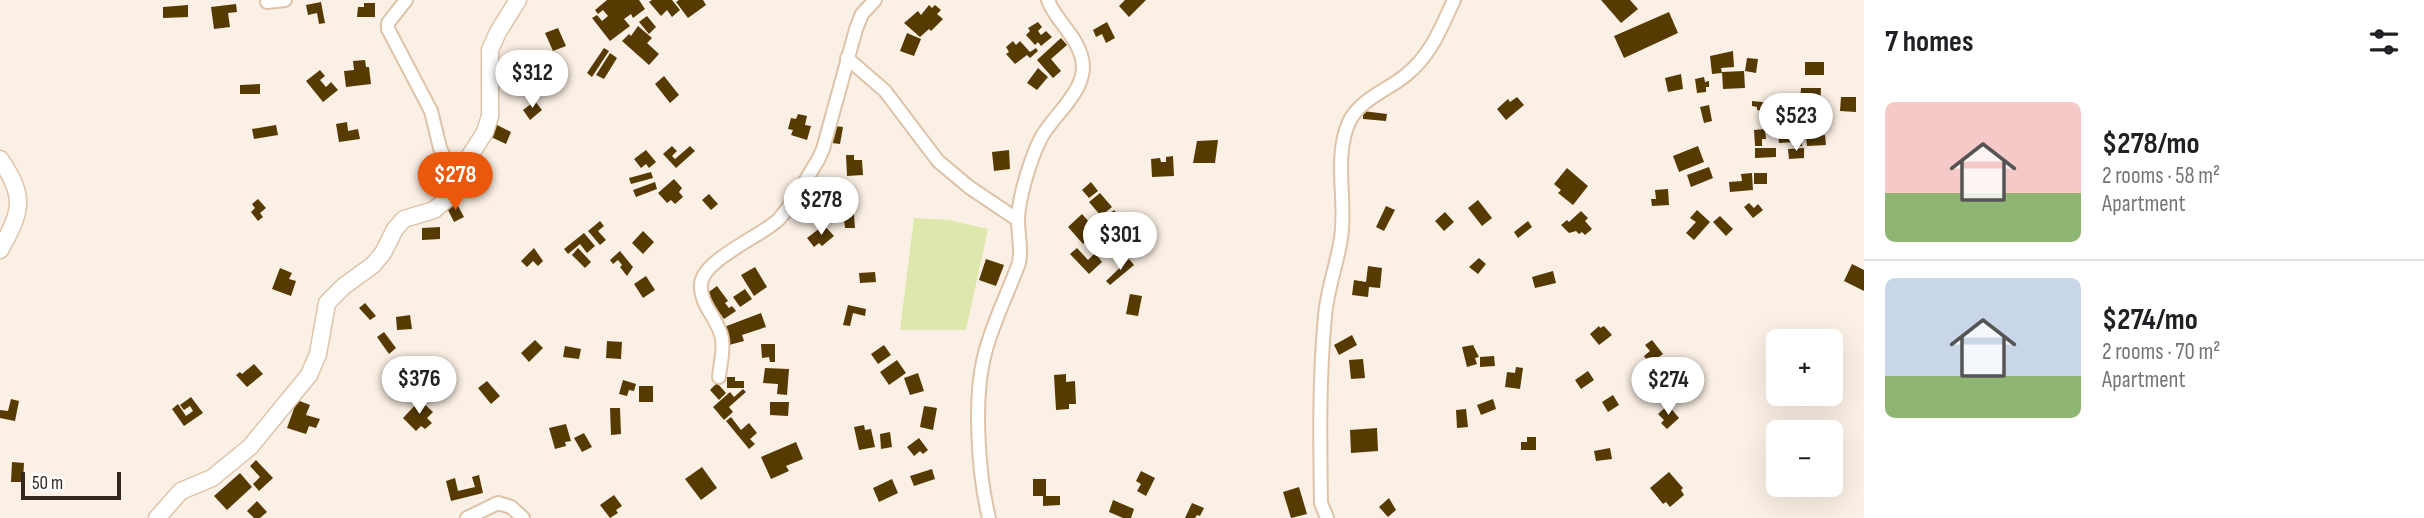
<!DOCTYPE html>
<html lang="en">
<head>
<meta charset="utf-8">
<style>
	body { margin:0; font-family:"Sofia Sans Condensed",sans-serif; background:#f2f2f2; color:#202124; height:100vh; display:flex; flex-direction:column; font-size:26px; white-space:nowrap }
	* { box-sizing:border-box; margin:0 }
	p { font-size:23px; color:#757577 }
	.icon { flex:none; width:38px; height:38px; fill:none; stroke:currentColor; stroke-width:2; stroke-linecap:round; stroke-linejoin:round }
	.map { position:relative; flex:1; overflow:hidden }
	.panel { display:flex; flex-direction:column; background:#fff; width:560px }
	.panel>* { flex:none }
	.fabs { position:absolute; left:1766px; top:329px; display:grid; gap:14px }
	.fabs a { display:grid; place-items:center; width:77px; height:77px; border-radius:10px; background:#fff; box-shadow:0 7px 28px #0002; font-size:35px }
	.scale { position:absolute; left:21px; bottom:18px; width:100px; box-sizing:border-box; padding-left:7px; border:4px solid #33281e; border-top:0; font-size:19px; line-height:24px; white-space:nowrap; color:#33281e; -webkit-text-stroke:5px #fff; paint-order:stroke }
	.price { position:absolute; translate:-50% -60px; padding:0 16px; border-radius:24px; background:#fff; color:#222; font-size:23px; line-height:46px; filter:drop-shadow(0 2px 4px #0008) }
	.price::after { content:''; position:absolute; left:50%; top:42px; width:21px; height:16px; margin-left:-10px; background:inherit; clip-path:polygon(0 0,100% 0,50% 100%) }
	.price.current { background:#ea580c; color:#fff }
	ul { padding:0; list-style:none }
	li { display:flex; align-items:center; gap:21px; height:175px; padding:0 21px }
	li+li { border-top:2px solid #e0e0e0 }
	li span { display:grid; place-items:center; flex:none; width:196px; height:140px; border-radius:10px; color:#555 }
	li>.icon { margin-inline-start:auto }
	span .icon { width:84px; height:84px; fill:#fffc; stroke-width:1 }
	li b { font-size:30px }
	h2 { display:flex; justify-content:space-between; align-items:center; height:84px; padding:0 21px; font-size:30px }
	main { display:flex; flex:1; min-height:0 }
	.map>svg:first-child { display:block }
</style>
</head>
<body>
<main>
<div class="map">
<svg width="1864" height="518" viewBox="0 0 1864 518">
	<rect width="100%" height="100%" fill="#fbf0e5"/>
	<polygon fill="#dee7ac" points="914,218 949,220 988,229 966,330 900,330"/>
	<g fill="#563a00">
		<polygon points="607,0 639,0 645,9 633,18 631,14 624,19 630,26 610,41 592,18 597,15 602,21 608,16 603,10 598,14 595,10"/>
		<polygon points="652,0 672,0 680,10 672,17 667,10 661,16 649,2"/>
		<polygon points="679,0 703,0 706,5 688,18 676,2"/>
		<polygon points="1125,0 1146,0 1129,17 1119,6"/>
		<polygon points="1601,0 1630,0 1638,9 1621,23"/>
		<polygon points="321,2 325,23 319,24 317,13 308,15 306,5"/>
		<polygon points="364,3 375,3 375,17 357,17 358,7 364,7"/>
		<polygon points="236,4 237,12 228,13 230,27 214,29 211,7"/>
		<polygon points="188,5 188,17 163,18 163,7"/>
		<polygon points="929,5 932,8 935,5 941,10 937,14 943,19 931,31 929,29 920,37 904,23 918,11 921,15"/>
		<polygon points="1669,12 1678,33 1624,58 1614,36"/>
		<polygon points="647,16 656,27 649,34 639,22"/>
		<polygon points="1038,22 1042,27 1038,31 1041,35 1046,31 1052,37 1041,46 1038,42 1035,45 1026,35 1030,31 1028,28"/>
		<polygon points="1107,22 1115,38 1106,43 1102,34 1096,37 1093,30"/>
		<polygon points="638,26 652,38 647,43 659,54 649,65 622,41 629,34 631,36"/>
		<polygon points="558,28 566,46 553,51 545,33"/>
		<polygon points="907,33 921,39 914,56 900,51"/>
		<polygon points="1061,38 1067,45 1051,59 1061,71 1053,78 1037,60"/>
		<polygon points="1013,41 1016,45 1020,41 1030,52 1036,48 1038,51 1030,58 1027,55 1015,64 1006,54 1009,52 1006,47"/>
		<polygon points="604,48 609,51 592,77 587,73"/>
		<polygon points="1733,51 1734,67 1721,68 1722,73 1712,74 1710,56"/>
		<polygon points="610,53 617,58 604,79 596,75"/>
		<polygon points="1747,58 1758,59 1756,73 1745,71"/>
		<polygon points="365,60 366,67 369,67 371,84 346,87 344,71 354,70 353,61"/>
		<rect x="1805" y="62" width="19" height="13"/>
		<polygon points="1038,68 1048,77 1037,90 1027,83"/>
		<polygon points="320,70 325,76 320,80 326,87 331,82 338,90 323,102 306,81"/>
		<polygon points="1744,71 1745,88 1723,89 1722,72"/>
		<polygon points="1681,74 1683,89 1668,92 1665,78"/>
		<polygon points="664,76 679,95 670,103 655,84"/>
		<polygon points="1704,77 1705,82 1709,81 1709,87 1706,87 1706,92 1697,93 1695,79"/>
		<polygon points="260,84 260,94 240,94 240,85"/>
		<polygon points="1801,88 1821,88 1820,106 1800,105"/>
		<polygon points="1517,97 1524,105 1506,120 1497,109 1508,99 1510,102"/>
		<polygon points="1841,97 1856,97 1856,112 1840,111"/>
		<polygon points="535,101 542,110 530,120 523,110"/>
		<polygon points="1752,101 1772,103 1771,112 1757,110 1757,107 1752,106"/>
		<polygon points="1709,105 1712,121 1704,123 1700,107"/>
		<polygon points="1779,109 1798,110 1798,117 1779,117"/>
		<polygon points="1363,111 1387,114 1386,121 1363,119"/>
		<polygon points="798,114 807,116 805,125 811,126 807,140 791,135 793,130 788,129 791,118 796,119"/>
		<polygon points="347,122 348,131 358,129 360,139 339,142 336,124"/>
		<polygon points="495,124 511,132 506,144 489,136"/>
		<polygon points="276,125 278,135 254,139 252,129"/>
		<polygon points="835,126 843,127 840,144 832,143"/>
		<polygon points="1765,129 1766,139 1762,139 1762,146 1755,146 1754,130"/>
		<polygon points="1802,131 1802,146 1793,147 1793,142 1779,143 1778,133"/>
		<polygon points="1825,135 1826,145 1807,146 1806,137"/>
		<polygon points="1218,140 1215,163 1193,163 1197,141"/>
		<polygon points="672,146 677,151 672,156 675,159 690,146 695,151 676,168 663,154"/>
		<polygon points="1698,146 1704,162 1679,172 1673,156"/>
		<polygon points="1755,148 1776,148 1776,157 1755,158"/>
		<polygon points="1804,148 1804,158 1789,159 1788,149"/>
		<polygon points="646,150 656,162 649,168 646,164 641,168 634,159"/>
		<polygon points="1009,150 1010,169 994,171 992,152"/>
		<polygon points="846,155 854,155 854,160 862,160 863,175 847,176"/>
		<polygon points="1173,156 1174,176 1152,177 1151,159 1160,158 1161,162 1166,162 1166,157"/>
		<polygon points="1709,167 1713,178 1691,187 1687,175"/>
		<polygon points="1567,168 1588,186 1573,205 1558,193 1561,190 1554,184"/>
		<polygon points="651,172 653,178 631,184 629,178"/>
		<polygon points="1752,173 1753,190 1730,192 1729,182 1742,181 1741,174"/>
		<rect x="1754" y="173" width="13" height="11"/>
		<polygon points="674,179 682,188 679,192 683,197 675,204 671,200 667,203 658,193"/>
		<polygon points="655,182 657,189 636,197 633,190"/>
		<polygon points="1091,182 1098,191 1089,198 1082,190"/>
		<polygon points="850,183 851,200 840,201 838,184"/>
		<polygon points="1668,189 1669,205 1652,206 1651,199 1656,199 1655,190"/>
		<polygon points="1100,193 1112,207 1101,216 1089,202"/>
		<polygon points="709,194 718,204 711,210 702,200"/>
		<polygon points="258,199 266,208 260,213 263,217 258,221 251,212 255,208 252,204"/>
		<polygon points="1478,200 1492,218 1482,226 1468,208"/>
		<polygon points="456,202 464,217 454,222 446,206"/>
		<polygon points="853,203 855,228 845,228 842,204"/>
		<polygon points="1749,203 1754,208 1758,204 1763,210 1753,218 1744,207"/>
		<polygon points="1386,206 1395,210 1384,231 1376,227"/>
		<polygon points="1114,210 1132,230 1120,240 1102,221"/>
		<polygon points="1697,210 1710,222 1694,240 1686,233 1696,222 1690,218"/>
		<polygon points="1581,211 1588,218 1585,221 1592,229 1585,235 1582,232 1579,234 1576,231 1569,233 1561,225 1567,220 1569,222"/>
		<polygon points="1445,212 1454,222 1444,231 1435,221"/>
		<polygon points="1082,214 1097,231 1083,244 1068,227"/>
		<polygon points="1720,216 1733,229 1726,236 1713,222"/>
		<polygon points="600,221 604,226 598,231 606,240 600,245 588,231"/>
		<polygon points="1528,221 1532,227 1518,238 1514,232"/>
		<polygon points="824,225 834,236 822,246 819,243 814,247 807,238"/>
		<polygon points="440,227 440,239 422,240 422,228"/>
		<polygon points="1104,229 1111,237 1093,252 1087,244"/>
		<polygon points="643,231 654,242 643,254 632,243"/>
		<polygon points="584,233 595,246 587,253 580,244 568,254 564,249"/>
		<polygon points="534,248 543,261 538,266 533,261 527,267 521,261"/>
		<polygon points="578,248 591,262 585,268 572,255"/>
		<polygon points="1077,248 1088,260 1095,253 1102,262 1089,274 1070,254"/>
		<polygon points="620,251 633,267 627,276 620,267 622,265 618,260 613,264 610,260"/>
		<polygon points="1479,258 1486,264 1478,274 1469,267"/>
		<polygon points="986,259 1004,265 996,286 979,280"/>
		<polygon points="1129,259 1134,265 1110,285 1106,281"/>
		<polygon points="1852,264 1864,270 1864,291 1844,281"/>
		<polygon points="1368,266 1382,268 1380,288 1369,287 1368,297 1352,295 1354,280 1366,282"/>
		<polygon points="755,267 767,287 754,296 741,275"/>
		<polygon points="280,268 292,273 289,279 296,281 291,296 272,289"/>
		<polygon points="1553,271 1556,283 1535,288 1532,277"/>
		<polygon points="875,272 876,282 860,283 859,273"/>
		<polygon points="646,276 655,290 643,298 634,284"/>
		<polygon points="717,286 728,301 725,303 729,308 732,306 736,311 724,319 706,294"/>
		<polygon points="745,289 752,299 740,307 733,297"/>
		<polygon points="1130,294 1142,296 1138,316 1126,314"/>
		<polygon points="365,303 376,316 370,320 359,308"/>
		<polygon points="848,305 866,309 865,316 853,313 850,326 843,325"/>
		<polygon points="761,313 766,327 742,335 744,341 729,345 724,327"/>
		<polygon points="410,315 412,329 397,330 396,317"/>
		<polygon points="1599,326 1600,328 1604,326 1612,335 1599,345 1590,334"/>
		<polygon points="384,332 396,348 389,354 377,337"/>
		<polygon points="1352,335 1357,345 1339,355 1334,345"/>
		<polygon points="535,340 543,348 529,362 521,353"/>
		<polygon points="1652,340 1663,354 1649,364 1644,356 1650,351 1645,345"/>
		<polygon points="607,341 622,342 621,359 606,358"/>
		<polygon points="761,344 775,344 775,362 770,362 769,357 762,358"/>
		<polygon points="884,345 891,355 878,364 871,354"/>
		<polygon points="1473,345 1479,357 1475,358 1477,364 1467,367 1462,347"/>
		<polygon points="565,346 581,349 579,359 563,357"/>
		<polygon points="1494,356 1495,366 1480,367 1480,357"/>
		<polygon points="1363,359 1365,378 1351,379 1349,360"/>
		<polygon points="897,360 906,373 889,385 880,372"/>
		<polygon points="254,364 263,374 247,387 236,375 240,372 242,374"/>
		<polygon points="1516,367 1523,368 1520,389 1505,387 1507,372 1515,373"/>
		<polygon points="765,368 789,369 787,395 777,394 778,384 763,383"/>
		<polygon points="1588,371 1594,380 1581,389 1575,380"/>
		<polygon points="918,373 924,391 910,395 904,378"/>
		<polygon points="1066,374 1066,382 1075,381 1076,404 1069,404 1069,409 1056,410 1054,375"/>
		<polygon points="727,377 735,377 735,381 744,381 744,388 727,388"/>
		<polygon points="623,380 636,384 634,391 629,390 627,396 619,394"/>
		<polygon points="487,381 500,396 491,404 478,388"/>
		<polygon points="717,383 726,393 719,400 710,390"/>
		<rect x="639" y="386" width="14" height="16"/>
		<polygon points="743,389 746,392 729,407 733,412 724,420 713,407 730,392 734,397"/>
		<polygon points="1613,395 1619,405 1608,412 1602,402"/>
		<polygon points="191,397 203,413 184,426 172,409 178,404 186,416 193,411 190,406 184,410 180,405"/>
		<polygon points="11,399 19,401 15,421 0,418 0,410 8,411"/>
		<polygon points="1493,399 1496,409 1481,415 1477,405"/>
		<polygon points="297,400 310,405 306,415 320,419 316,428 309,426 306,434 287,428"/>
		<polygon points="420,400 433,412 427,418 432,423 425,429 421,426 416,431 403,418"/>
		<polygon points="770,402 789,402 788,416 770,415"/>
		<polygon points="1668,405 1679,418 1667,429 1661,423 1664,420 1658,414"/>
		<polygon points="924,406 937,408 933,430 920,427"/>
		<polygon points="610,408 620,408 621,434 611,435"/>
		<polygon points="1466,409 1468,427 1457,428 1456,410"/>
		<polygon points="731,417 741,430 749,423 757,433 750,439 755,444 749,449 726,421"/>
		<polygon points="566,424 571,441 565,442 566,446 555,449 549,428"/>
		<polygon points="864,425 865,430 871,429 875,447 859,450 854,427"/>
		<polygon points="1377,428 1378,451 1351,453 1350,430"/>
		<polygon points="890,432 892,447 881,449 880,434"/>
		<polygon points="584,433 592,447 582,452 574,438"/>
		<polygon points="1527,437 1536,437 1536,450 1521,450 1521,442 1527,442"/>
		<polygon points="919,438 928,450 923,454 920,451 914,456 907,447"/>
		<polygon points="796,442 803,459 786,466 789,471 771,479 761,457"/>
		<polygon points="1610,448 1612,459 1596,461 1594,451"/>
		<polygon points="256,460 273,478 259,491 253,484 260,477 250,466"/>
		<polygon points="12,462 24,463 23,482 11,482"/>
		<polygon points="702,467 717,488 701,500 685,479"/>
		<polygon points="932,469 935,479 914,486 910,476"/>
		<polygon points="1141,471 1155,478 1146,496 1137,491 1141,484 1136,481"/>
		<polygon points="1669,472 1683,488 1681,490 1684,495 1670,507 1666,502 1663,504 1650,488"/>
		<polygon points="240,473 252,487 227,510 214,496"/>
		<polygon points="479,475 483,493 451,501 446,481 455,478 458,491 475,487 472,477"/>
		<polygon points="892,479 898,493 879,502 873,488"/>
		<polygon points="1033,479 1046,479 1046,496 1060,496 1060,505 1043,506 1043,496 1033,496"/>
		<polygon points="1299,487 1307,514 1291,518 1283,492"/>
		<polygon points="614,495 622,506 616,510 618,513 610,518 600,505"/>
		<polygon points="1389,498 1396,510 1388,517 1379,507"/>
		<polygon points="1113,500 1134,509 1131,518 1123,518 1109,512"/>
		<polygon points="257,501 267,512 260,518 254,518 247,511"/>
		<polygon points="1192,503 1204,508 1200,516 1197,515 1195,518 1185,518"/>
	</g>
	<g fill="none" stroke-linecap="round" stroke-linejoin="round">
		<g stroke="#dec3a8" stroke-width="16">
			<g id="minor">
				<polyline points="406,0 388,23 388,29 431,111 440,148 456,183"/>
				<polyline points="267,2 285,0"/>
				<polyline points="847,58 885,91 938,161 969,187 1018,220"/>
				<path d="M719,377c1,-12 5,-26 3,-38 -3,-20 -23,-34 -21,-55 2,-25 63,-49 78,-65 15,-17 27,-40 39,-59l5,-11 33,-120 6,-15 13,-14"/>
				<polyline points="467,518 498,503 511,507 523,518"/>
				<path d="M989,518c-11,-45 -16,-120 -4,-165 8,-31 23,-60 34,-90 3,-15 -1,-28 -1,-43 0,-21 13,-63 23,-82 13,-25 51,-50 40,-83 -6,-21 -26,-35 -33,-55"/>
				<path d="M1327,518l-6,-15c-1,-63 -2,-124 4,-187 2,-26 12,-51 16,-78 6,-37 -8,-80 8,-116 11,-23 39,-32 57,-47 25,-20 35,-47 48,-75"/>
			</g>
		</g>
		<g stroke="#dec3a8" stroke-width="19">
			<g id="tertiary">
				<path d="M0,159c26,38 22,52 0,91"/>
				<polyline points="157,518 181,491 212,478 250,447 309,375 318,354 327,303 344,286 373,265 383,253 395,229 404,219 434,210 447,199 459,173 485,132 490,116 490,50 498,32 518,0"/>
			</g>
		</g>
		<use href="#minor" stroke="#fff" stroke-width="12"/>
		<use href="#tertiary" stroke="#fff" stroke-width="16"/>
	</g>
</svg>
<div class="fabs">
<a>+</a>
<a>−</a>
</div>
<div class="scale">50 m</div>
<b class="price" style="left:532px;top:110px">$312</b>
<b class="price" style="left:1796px;top:153px">$523</b>
<b class="price current" style="left:455px;top:212px">$278</b>
<b class="price" style="left:821px;top:237px">$278</b>
<b class="price" style="left:1120px;top:272px">$301</b>
<b class="price" style="left:419px;top:416px">$376</b>
<b class="price" style="left:1668px;top:417px">$274</b>
</div>
<section class="panel">
<h2>7 homes<svg class="icon" aria-label="filters" viewBox="0 0 24 24"><path d="M4 7h16M4 17h16"/><circle cx="9" cy="7" r="2"/><circle cx="15" cy="17" r="2"/></svg></h2>
<ul>
<li><span style="background:linear-gradient(#f6c9c9 65%,#8fb573 0)"><svg class="icon" aria-label="home" viewBox="0 0 24 24"><path d="M3 11l9-7 9 7M6 9v11h12V9"/></svg></span><div><b>$278/mo</b><p>2 rooms · 58 m²</p><p>Apartment</p></div></li>
<li><span style="background:linear-gradient(#c9d6e8 70%,#8fb573 0)"><svg class="icon" aria-label="home" viewBox="0 0 24 24"><path d="M3 11l9-7 9 7M6 9v11h12V9"/></svg></span><div><b>$274/mo</b><p>2 rooms · 70 m²</p><p>Apartment</p></div></li>
</ul>
</section>
</main>
</body>
</html>
